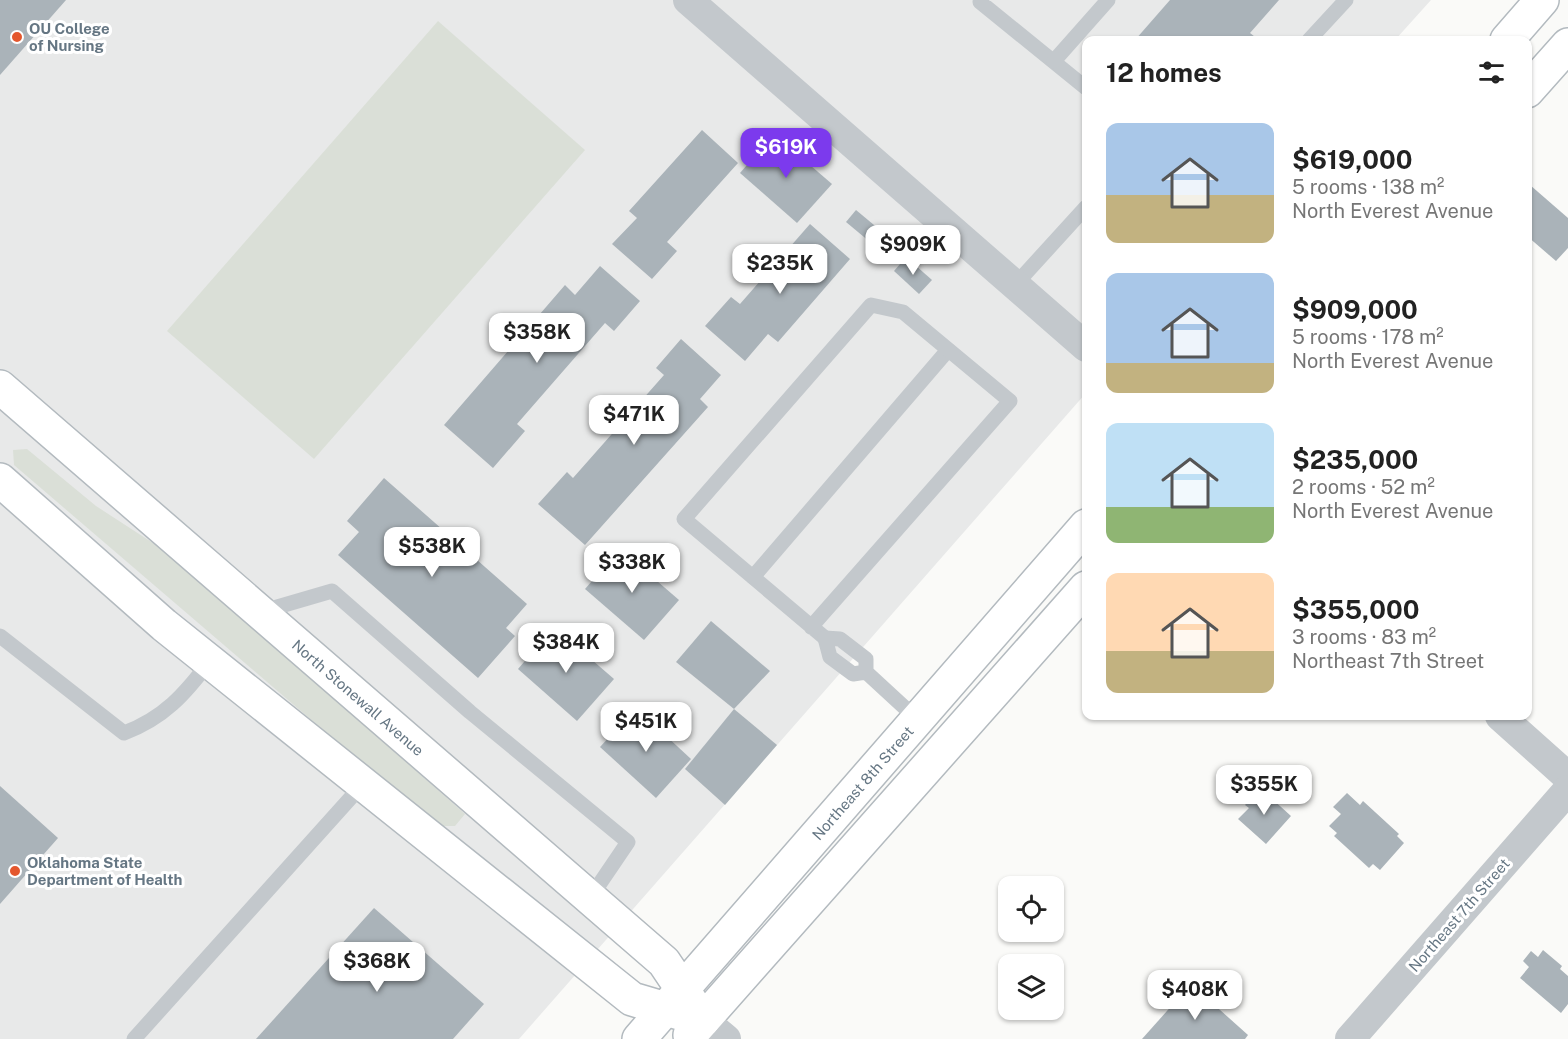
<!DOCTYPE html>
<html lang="en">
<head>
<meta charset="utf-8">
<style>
	body { margin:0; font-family:"Public Sans",sans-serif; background:#f2f2f2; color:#222; height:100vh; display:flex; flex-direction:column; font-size:22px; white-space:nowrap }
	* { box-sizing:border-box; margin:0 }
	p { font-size:20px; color:#767676 }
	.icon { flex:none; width:33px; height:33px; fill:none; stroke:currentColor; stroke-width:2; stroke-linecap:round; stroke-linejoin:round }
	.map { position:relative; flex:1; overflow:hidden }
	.panel { position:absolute; left:1082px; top:36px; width:450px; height:684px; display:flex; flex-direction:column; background:#fff; border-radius:12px; box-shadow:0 2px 4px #0004 }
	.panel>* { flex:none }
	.buttons { position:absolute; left:998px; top:876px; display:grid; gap:12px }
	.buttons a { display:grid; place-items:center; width:66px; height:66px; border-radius:12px; background:#fff; box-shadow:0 2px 4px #0004; font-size:30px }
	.price { position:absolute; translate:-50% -51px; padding:0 14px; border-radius:12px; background:#fff; color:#222; font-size:20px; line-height:39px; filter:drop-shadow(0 2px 3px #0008) }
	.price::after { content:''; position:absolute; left:50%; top:36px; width:18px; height:14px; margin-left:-9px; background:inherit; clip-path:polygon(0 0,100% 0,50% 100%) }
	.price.selected { background:#7c3aed; color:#fff }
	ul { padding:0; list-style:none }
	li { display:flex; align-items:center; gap:18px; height:150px; padding:0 24px }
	li span { display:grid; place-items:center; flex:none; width:168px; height:120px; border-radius:12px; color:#555 }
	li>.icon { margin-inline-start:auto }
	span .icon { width:72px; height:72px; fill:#fffc; stroke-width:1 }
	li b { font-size:26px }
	h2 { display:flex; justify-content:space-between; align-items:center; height:72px; padding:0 24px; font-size:26px }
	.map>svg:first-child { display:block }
</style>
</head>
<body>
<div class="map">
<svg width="1568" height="1039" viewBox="0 0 1568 1039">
	<rect width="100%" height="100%" fill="#fafaf8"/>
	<polygon fill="#e8e9e9" points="0,0 1431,0 1395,40 1086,40 1086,393 519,1039 0,1039"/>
	<g fill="#dadfd7">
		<polygon points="438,21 585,150 314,459 167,331"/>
		<polygon points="27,449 96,506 176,558 465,814 455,826 435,826 14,465 13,450"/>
	</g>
	<g fill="#aab3b9">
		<polygon points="0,0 66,0 0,75"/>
		<polygon points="1170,0 1279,0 1250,33 1259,40 1135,40"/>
		<polygon points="702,130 738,163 667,242 677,251 652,279 612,244 637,218 629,211"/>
		<polygon points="774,134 832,184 797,223 740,173"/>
		<polygon points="1530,185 1568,218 1568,248 1556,261 1527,236 1527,188"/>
		<polygon points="856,210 880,230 870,242 846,222"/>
		<polygon points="810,224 850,259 778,342 768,334 745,361 705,326 731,297 740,304"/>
		<polygon points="906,257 932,280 919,294 894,271"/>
		<polygon points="600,266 640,301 614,331 605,323 517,424 525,431 493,468 444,425 565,285 575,295"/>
		<polygon points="681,339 721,375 700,399 708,407 585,545 538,504 567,472 573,478 664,375 656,368"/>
		<polygon points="384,478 527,604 506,628 515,636 478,678 338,555 359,532 347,521"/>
		<polygon points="620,549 679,600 644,640 585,589"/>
		<polygon points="711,621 770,671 734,709 676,662"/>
		<polygon points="554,627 614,679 577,721 518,669"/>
		<polygon points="636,708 691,759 656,798 600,747"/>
		<polygon points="734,709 777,745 725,805 685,769"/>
		<polygon points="0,786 58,838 0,904"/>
		<polygon points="1260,788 1291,816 1266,844 1238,819 1249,808 1245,805"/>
		<polygon points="1347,793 1360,805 1363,801 1399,834 1397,836 1404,843 1380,870 1373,864 1369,868 1334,836 1337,833 1329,826 1341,814 1333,807"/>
		<polygon points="374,908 484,1004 453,1039 256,1039"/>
		<polygon points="1543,950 1562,966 1560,969 1568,976 1568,1004 1561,1013 1520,978 1529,967 1523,961 1531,951 1538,957"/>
		<polygon points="1191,984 1248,1035 1245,1039 1142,1039"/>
	</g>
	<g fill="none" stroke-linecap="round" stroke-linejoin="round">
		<g stroke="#b3babf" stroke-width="36">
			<g id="secondary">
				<polyline points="1507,40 1542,0"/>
				<polyline points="1527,91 1568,45"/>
				<path id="s1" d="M0,387l664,575 39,58"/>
				<polyline points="0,480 164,625 632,999 703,1020"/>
				<polyline points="690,1035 1086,588"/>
				<path id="s2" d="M639,1039l447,-513"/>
			</g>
		</g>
		<g stroke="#c3c8cc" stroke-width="15">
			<polyline points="982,0 980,2 1086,88"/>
			<polyline points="1309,40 1346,0"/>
			<polyline points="1054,61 1108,0"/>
			<polyline points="1015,285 1086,207"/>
			<polyline points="753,577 948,350"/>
			<polyline points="260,612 332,591 470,712 628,842 590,898"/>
			<polyline points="811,627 1010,401 903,312 871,305 684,519 825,638"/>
			<path d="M0,636l124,97c40,-15 61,-39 86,-72"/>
			<polyline points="866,672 853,674 830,657 825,638 840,639 866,659 866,672 917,719"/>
			<polyline points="134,1039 364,783"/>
		</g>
		<g stroke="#c3c8cc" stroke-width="30">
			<polyline points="688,0 1086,347"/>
			<polyline points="1500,716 1568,777"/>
			<polyline points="703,1020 726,1039"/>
			<polyline points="1350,1039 1568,790"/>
		</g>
		<use href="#secondary" stroke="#fff" stroke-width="33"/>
	</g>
	<g fill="#e4572e" stroke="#fff" stroke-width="2">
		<circle cx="17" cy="37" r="6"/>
		<circle cx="15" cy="871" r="6"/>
	</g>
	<g text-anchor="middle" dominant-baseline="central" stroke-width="6" stroke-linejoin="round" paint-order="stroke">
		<g font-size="15" font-weight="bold" fill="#657683" stroke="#fff" text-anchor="start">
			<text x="29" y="28">OU College<tspan x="29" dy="17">of Nursing</tspan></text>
			<text x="27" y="862">Oklahoma State<tspan x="27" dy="17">Department of Health</tspan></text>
		</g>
		<g font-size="15" fill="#657683" stroke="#fff">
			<text stroke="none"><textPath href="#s1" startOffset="474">North Stonewall Avenue</textPath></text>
			<text stroke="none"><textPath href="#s2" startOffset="340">Northeast 8th Street</textPath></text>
			<text transform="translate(1459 915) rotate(-49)">Northeast 7th Street</text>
		</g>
	</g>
</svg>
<div class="buttons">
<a><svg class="icon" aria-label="locate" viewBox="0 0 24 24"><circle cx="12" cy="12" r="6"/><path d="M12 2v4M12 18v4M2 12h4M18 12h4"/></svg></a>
<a><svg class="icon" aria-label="layers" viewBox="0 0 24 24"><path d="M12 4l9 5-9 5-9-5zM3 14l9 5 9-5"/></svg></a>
</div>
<b class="price selected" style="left:786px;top:179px">$619K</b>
<b class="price" style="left:913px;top:276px">$909K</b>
<b class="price" style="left:780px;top:295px">$235K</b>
<b class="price" style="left:537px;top:364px">$358K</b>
<b class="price" style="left:634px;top:446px">$471K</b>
<b class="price" style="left:432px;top:578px">$538K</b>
<b class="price" style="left:632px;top:594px">$338K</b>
<b class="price" style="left:566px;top:674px">$384K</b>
<b class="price" style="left:646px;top:753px">$451K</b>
<b class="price" style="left:1264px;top:816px">$355K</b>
<b class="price" style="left:377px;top:993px">$368K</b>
<b class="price" style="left:1195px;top:1021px">$408K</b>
<section class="panel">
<h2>12 homes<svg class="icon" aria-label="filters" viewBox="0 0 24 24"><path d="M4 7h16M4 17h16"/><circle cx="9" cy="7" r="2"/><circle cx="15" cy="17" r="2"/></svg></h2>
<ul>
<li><span style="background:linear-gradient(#a9c7e8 60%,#c2b280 0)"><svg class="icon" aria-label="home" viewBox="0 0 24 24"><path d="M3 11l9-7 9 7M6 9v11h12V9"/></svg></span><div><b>$619,000</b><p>5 rooms · 138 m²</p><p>North Everest Avenue</p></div></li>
<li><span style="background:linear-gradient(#a9c7e8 75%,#c2b280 0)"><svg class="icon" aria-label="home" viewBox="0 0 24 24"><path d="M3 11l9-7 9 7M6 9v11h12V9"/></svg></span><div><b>$909,000</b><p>5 rooms · 178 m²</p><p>North Everest Avenue</p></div></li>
<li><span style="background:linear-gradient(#bfe0f5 70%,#8fb573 0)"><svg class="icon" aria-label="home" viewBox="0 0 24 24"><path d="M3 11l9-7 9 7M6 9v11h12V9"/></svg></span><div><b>$235,000</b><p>2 rooms · 52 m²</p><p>North Everest Avenue</p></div></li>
<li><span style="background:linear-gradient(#ffd9b3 65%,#c2b280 0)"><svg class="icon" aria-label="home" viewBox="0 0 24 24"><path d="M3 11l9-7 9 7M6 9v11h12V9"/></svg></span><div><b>$355,000</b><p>3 rooms · 83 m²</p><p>Northeast 7th Street</p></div></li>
</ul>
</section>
</div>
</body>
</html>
